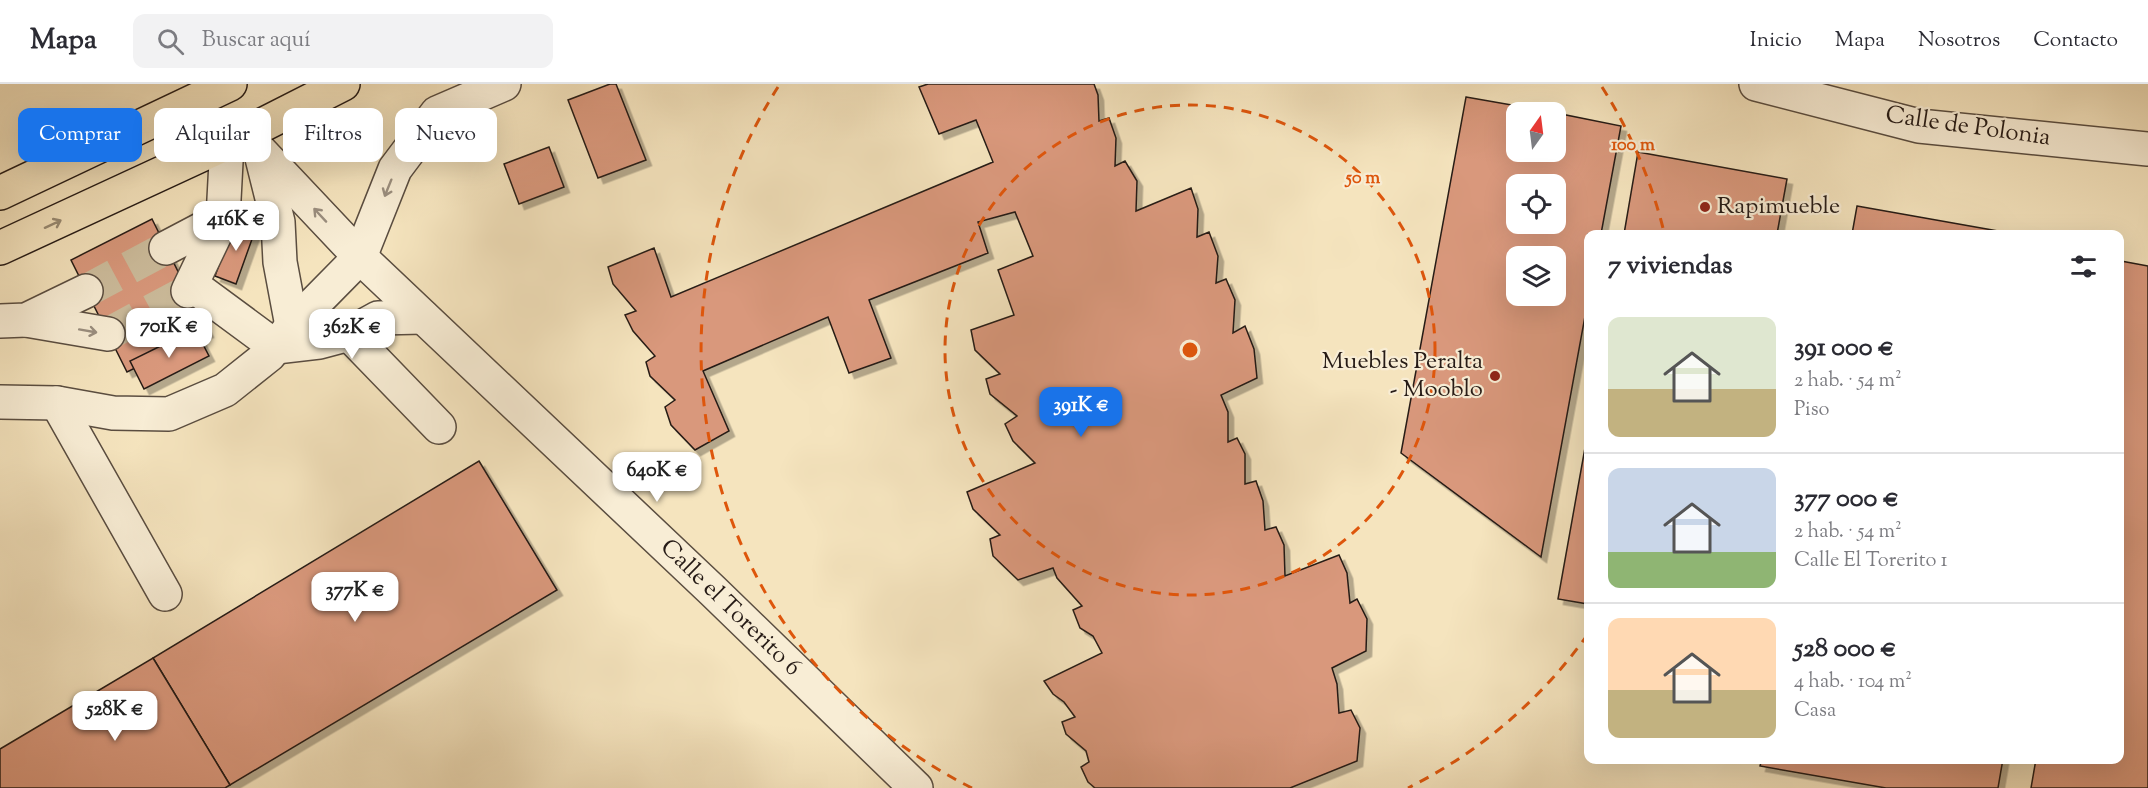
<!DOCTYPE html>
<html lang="es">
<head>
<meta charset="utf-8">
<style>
	body { margin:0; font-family:"Sorts Mill Goudy",serif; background:#f2f2f3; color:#2b2b33; height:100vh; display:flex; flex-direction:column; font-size:22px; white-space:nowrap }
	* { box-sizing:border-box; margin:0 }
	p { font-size:20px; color:#7c7c81 }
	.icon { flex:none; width:33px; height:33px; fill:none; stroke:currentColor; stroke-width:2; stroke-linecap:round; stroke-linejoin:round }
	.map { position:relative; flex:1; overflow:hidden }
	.details { position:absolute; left:1584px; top:146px; width:540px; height:534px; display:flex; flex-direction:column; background:#fff; border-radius:12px; box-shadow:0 6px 24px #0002 }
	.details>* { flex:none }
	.hud { position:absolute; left:18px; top:24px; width:570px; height:54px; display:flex; gap:12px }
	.needle { width:39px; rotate:14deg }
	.buttons { position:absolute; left:1506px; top:18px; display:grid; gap:12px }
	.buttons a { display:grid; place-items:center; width:60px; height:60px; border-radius:12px; background:#fff; box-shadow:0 6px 24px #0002; font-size:30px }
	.price { position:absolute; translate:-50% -51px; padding:0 14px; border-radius:12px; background:#fff; color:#222; font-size:20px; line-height:39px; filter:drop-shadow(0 2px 3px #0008) }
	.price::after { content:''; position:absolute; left:50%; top:36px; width:18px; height:14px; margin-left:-9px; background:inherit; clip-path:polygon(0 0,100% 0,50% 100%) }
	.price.active { background:#1a73e8; color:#fff }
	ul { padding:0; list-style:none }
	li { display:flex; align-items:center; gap:18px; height:150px; padding:0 24px }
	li+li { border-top:2px solid #e1e1e2 }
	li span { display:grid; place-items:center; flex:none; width:168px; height:120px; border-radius:12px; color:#555 }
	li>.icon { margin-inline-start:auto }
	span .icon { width:72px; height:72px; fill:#fffc; stroke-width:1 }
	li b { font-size:26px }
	h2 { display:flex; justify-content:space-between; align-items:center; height:72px; padding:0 24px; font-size:26px }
	.chip { padding:0 21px; border-radius:12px; background:#fff; box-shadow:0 6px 24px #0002; font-size:21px; line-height:54px }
	.chip.active { background:#1a73e8; color:#fff }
	header { display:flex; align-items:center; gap:36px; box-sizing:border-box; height:84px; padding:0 30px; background:#fff; border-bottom:2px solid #e1e1e2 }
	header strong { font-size:28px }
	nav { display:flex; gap:33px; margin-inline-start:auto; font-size:21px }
	.search { width:420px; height:54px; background:#f2f2f3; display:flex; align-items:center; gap:15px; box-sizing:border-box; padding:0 21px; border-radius:12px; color:#7c7c81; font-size:22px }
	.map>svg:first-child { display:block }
</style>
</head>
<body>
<header>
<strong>Mapa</strong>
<div class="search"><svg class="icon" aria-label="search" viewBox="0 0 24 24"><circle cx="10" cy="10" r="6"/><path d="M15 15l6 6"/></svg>Buscar aquí</div>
<nav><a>Inicio</a><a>Mapa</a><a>Nosotros</a><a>Contacto</a></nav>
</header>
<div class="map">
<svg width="2148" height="704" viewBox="0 0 2148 704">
	<defs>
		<filter id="shadow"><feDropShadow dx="5.5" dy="5.5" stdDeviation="0" flood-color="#0004"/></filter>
	</defs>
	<rect width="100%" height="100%" fill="#f5e4be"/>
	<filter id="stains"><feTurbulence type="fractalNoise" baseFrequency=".00333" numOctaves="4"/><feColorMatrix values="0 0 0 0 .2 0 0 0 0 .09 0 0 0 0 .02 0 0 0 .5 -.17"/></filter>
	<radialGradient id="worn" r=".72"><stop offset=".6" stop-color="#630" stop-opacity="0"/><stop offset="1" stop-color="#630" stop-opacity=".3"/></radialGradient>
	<g fill="#d9987b" stroke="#261b16" stroke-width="1.5" fill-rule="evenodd" filter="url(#shadow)">
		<polygon points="610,0 616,0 646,76 598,94 568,16"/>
		<polygon points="928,0 1094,0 1098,11 1099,37 1109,34 1116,54 1115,82 1125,77 1137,97 1136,127 1191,104 1198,125 1197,153 1209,148 1218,172 1216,199 1226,195 1235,216 1233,249 1245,242 1254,265 1257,294 1221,311 1228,328 1228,358 1237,354 1245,370 1245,400 1256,397 1263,417 1265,446 1276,443 1284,461 1285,492 1339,471 1347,489 1350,519 1357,515 1367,535 1366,567 1332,584 1337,600 1339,629 1351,626 1360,644 1357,677 1290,704 1095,704 1088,698 1081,683 1089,678 1086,667 1066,650 1062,638 1075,633 1064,618 1053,610 1044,597 1102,569 1093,552 1080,544 1073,526 1082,522 1057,494 1053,484 1018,496 993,472 990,455 1000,451 973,425 967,408 1035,379 1013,357 1005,340 1017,332 990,310 986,295 1000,290 975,266 971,246 1014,231 998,186 1033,172 1015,128 978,138 988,169 869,216 891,274 849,289 828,233 703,287 729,347 695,366 671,341 665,323 675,316 650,292 646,278 655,272 633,247 625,231 636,227 613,200 608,183 654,164 671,213 993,78 976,36 939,50 919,3"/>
		<path d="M1466,13l85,15h-35v40h40v-39l65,13 -20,108h-13v66l-47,257 -140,-104zM1516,100h40v40h-40zM1516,172h40v40h-40z"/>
		<polygon points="549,63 564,103 519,120 504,80"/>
		<polygon points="1638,68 1787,95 1777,150 1624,150"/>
		<polygon points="1857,122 2015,150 1852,150"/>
		<polygon points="152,135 208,248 127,288 71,176"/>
		<polygon points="235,137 256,144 236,200 215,192"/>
		<polygon points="2121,177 2148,182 2148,704 2031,704 2036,675 2120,675"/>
		<polygon points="195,245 209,272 144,305 130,277"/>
		<polygon points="1588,347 1588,520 1558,515"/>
		<polygon points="479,377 557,506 230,701 153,574"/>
		<polygon points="153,574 230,701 225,704 0,704 0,665"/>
		<polygon points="1762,675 2003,675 1998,704 1886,704 1760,682"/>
	</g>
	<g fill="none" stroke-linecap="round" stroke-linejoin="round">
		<g stroke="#ccbc9c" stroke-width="33" stroke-dasharray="33 16" stroke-linecap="butt">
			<polyline points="86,207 166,164"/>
			<polyline points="108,250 188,207"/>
		</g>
		<g stroke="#5a4d40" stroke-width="36">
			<g id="minor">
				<polyline points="1756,0 1919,42 2148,65"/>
				<polyline points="260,67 360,173 713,507 916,704"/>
				<polyline points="261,70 278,138 280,178 292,242"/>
				<polyline points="166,164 223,134 227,59"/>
				<polyline points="192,201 276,263 319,258 349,250 378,234 423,233"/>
				<polyline points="188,207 223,134"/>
				<polyline points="26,236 108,250"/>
				<polyline points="0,237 26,236 86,207"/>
				<polyline points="349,250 439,343"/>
				<polyline points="0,318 57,319 113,329 169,330 225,306 269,271 292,242 360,173 395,85 437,29 504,0"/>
				<polyline points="57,319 165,510"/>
			</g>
		</g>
		<g stroke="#261b16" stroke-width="36">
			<g id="major">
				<polyline points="0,109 230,0"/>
				<polyline points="0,164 227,59 343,0"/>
			</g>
		</g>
		<use href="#minor" stroke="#f8edd5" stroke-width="33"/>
		<use href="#major" stroke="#f5e4be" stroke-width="33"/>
	</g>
	<defs><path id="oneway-shaft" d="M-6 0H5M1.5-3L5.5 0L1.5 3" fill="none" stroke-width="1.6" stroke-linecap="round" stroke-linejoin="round" transform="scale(1.5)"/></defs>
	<g stroke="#9a8e7f">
		<use href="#oneway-shaft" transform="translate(388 104) rotate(112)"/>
		<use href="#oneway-shaft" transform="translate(320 131) rotate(-133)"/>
		<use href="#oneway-shaft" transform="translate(88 247) rotate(10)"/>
	</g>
	<use stroke="#988a72" href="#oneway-shaft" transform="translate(53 140) rotate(-25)"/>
	<g fill="none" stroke="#de560c" stroke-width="3" stroke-dasharray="10 8">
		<circle cx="1190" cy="266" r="245"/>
		<path d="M1588 550A489 489 0 0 1 1408 704M972 704A489 489 0 0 1 778 3M1602 3A489 489 0 0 1 1664 148"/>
	</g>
	<g fill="#8f2418" stroke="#f8edd5" stroke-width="2">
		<circle cx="1705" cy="123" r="6"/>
		<circle cx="1495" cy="292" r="6"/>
	</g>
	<g text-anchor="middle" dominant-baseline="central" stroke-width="4.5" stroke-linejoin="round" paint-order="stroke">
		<g font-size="24" fill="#261b16" stroke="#f8edd5">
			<text transform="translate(1968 43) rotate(8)">Calle de Polonia</text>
			<text transform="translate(730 524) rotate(44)">Calle el Torerito 6</text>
		</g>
		<g font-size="24" fill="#261b16" stroke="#f8edd5" text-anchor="start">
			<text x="1717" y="123">Rapimueble</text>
			<text x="1483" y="278" text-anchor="end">Muebles Peralta<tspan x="1483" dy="28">- Mooblo</tspan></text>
		</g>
	</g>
	<circle cx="1190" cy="266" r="9" fill="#de560c" stroke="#f8edd5" stroke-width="3"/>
	<g font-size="18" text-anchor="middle" font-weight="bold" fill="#de560c" stroke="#f8edd5" stroke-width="4.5" stroke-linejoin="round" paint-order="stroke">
		<text x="1633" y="66">100 m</text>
		<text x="1363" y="99">50 m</text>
	</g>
	<rect width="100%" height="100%" filter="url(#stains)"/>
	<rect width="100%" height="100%" fill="url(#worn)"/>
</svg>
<div class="buttons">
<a><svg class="needle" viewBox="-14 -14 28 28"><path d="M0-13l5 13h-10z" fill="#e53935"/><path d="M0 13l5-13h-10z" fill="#7c7c81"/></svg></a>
<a><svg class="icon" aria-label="locate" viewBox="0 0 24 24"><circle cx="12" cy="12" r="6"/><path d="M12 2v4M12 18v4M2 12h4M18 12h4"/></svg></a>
<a><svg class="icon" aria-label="layers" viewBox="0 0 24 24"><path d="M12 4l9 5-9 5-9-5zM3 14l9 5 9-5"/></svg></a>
</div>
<b class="price" style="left:236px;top:168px">416K €</b>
<b class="price" style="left:169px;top:275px">701K €</b>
<b class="price" style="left:352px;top:276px">362K €</b>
<b class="price active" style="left:1081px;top:354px">391K €</b>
<b class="price" style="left:657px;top:419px">640K €</b>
<b class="price" style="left:355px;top:539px">377K €</b>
<b class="price" style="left:115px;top:658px">528K €</b>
<div class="hud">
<a class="chip active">Comprar</a>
<a class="chip">Alquilar</a>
<a class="chip">Filtros</a>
<a class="chip">Nuevo</a>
</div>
<section class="details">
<h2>7 viviendas<svg class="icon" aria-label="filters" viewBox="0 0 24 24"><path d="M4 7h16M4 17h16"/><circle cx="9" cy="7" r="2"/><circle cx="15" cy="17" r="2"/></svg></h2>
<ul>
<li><span style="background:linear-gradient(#dfe7d0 60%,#c2b280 0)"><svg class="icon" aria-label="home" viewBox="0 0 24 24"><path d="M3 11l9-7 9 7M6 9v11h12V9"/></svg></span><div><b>391 000 €</b><p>2 hab. · 54 m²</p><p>Piso</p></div></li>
<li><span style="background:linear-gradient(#c9d6e8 70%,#8fb573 0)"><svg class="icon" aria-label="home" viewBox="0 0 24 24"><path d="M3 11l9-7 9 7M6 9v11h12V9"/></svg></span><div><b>377 000 €</b><p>2 hab. · 54 m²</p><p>Calle El Torerito 1</p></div></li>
<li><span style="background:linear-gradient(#ffd9b3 60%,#c2b280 0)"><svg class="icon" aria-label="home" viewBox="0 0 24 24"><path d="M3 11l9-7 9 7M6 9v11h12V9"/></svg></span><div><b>528 000 €</b><p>4 hab. · 104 m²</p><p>Casa</p></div></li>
</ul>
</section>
</div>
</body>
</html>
